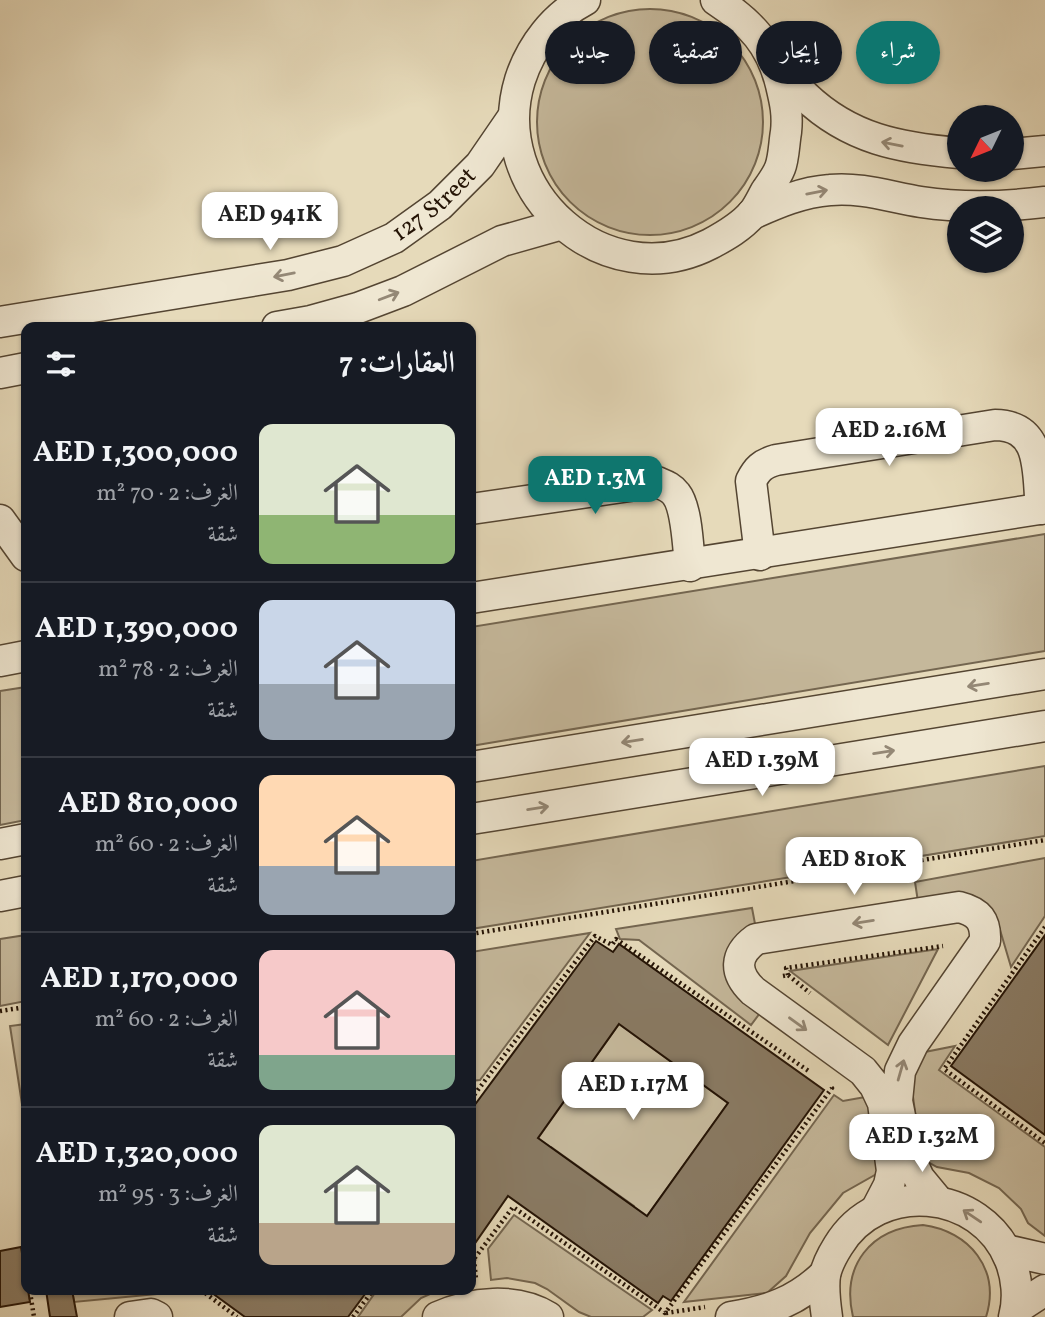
<!DOCTYPE html>
<html lang="ar">
<head>
<meta charset="utf-8">
<style>
	body { margin:0; font-family:Vollkorn,Amiri,serif; background:#20242c; color:#f1f3f6; direction:rtl; height:100vh; display:flex; flex-direction:column; font-size:26px; white-space:nowrap }
	* { box-sizing:border-box; margin:0 }
	p { font-size:23px; color:#9ea1a6 }
	.icon { flex:none; width:38px; height:38px; fill:none; stroke:currentColor; stroke-width:2; stroke-linecap:round; stroke-linejoin:round }
	.map { position:relative; flex:1; overflow:hidden; direction:ltr }
	.sheet { position:absolute; left:21px; top:322px; width:455px; height:973px; display:flex; flex-direction:column; background:#171b24; border-radius:14px; box-shadow:0 2px 5px #0004; direction:rtl }
	.sheet>* { flex:none }
	.hud { position:absolute; left:497px; top:21px; width:443px; height:63px; direction:rtl; display:flex; gap:14px }
	.needle { width:46px; rotate:227deg }
	.tools { position:absolute; left:947px; top:105px; display:grid; gap:14px }
	.tools a { display:grid; place-items:center; width:77px; height:77px; border-radius:50%; background:#171b24; box-shadow:0 2px 5px #0004; font-size:35px }
	.price { position:absolute; translate:-50% -60px; padding:0 16px; border-radius:14px; background:#fff; color:#222; font-size:23px; line-height:46px; filter:drop-shadow(0 2px 4px #0008) }
	.price::after { content:''; position:absolute; left:50%; top:42px; width:21px; height:16px; margin-left:-10px; background:inherit; clip-path:polygon(0 0,100% 0,50% 100%) }
	.price.selected { background:#0f766e; color:#fff }
	ul { padding:0; list-style:none }
	li { display:flex; align-items:center; gap:21px; height:175px; padding:0 21px }
	li+li { border-top:2px solid #363941 }
	li span { display:grid; place-items:center; flex:none; width:196px; height:140px; border-radius:14px; color:#555 }
	li>.icon { margin-inline-start:auto }
	span .icon { width:84px; height:84px; fill:#fffc; stroke-width:1 }
	li b { font-size:30px }
	h2 { display:flex; justify-content:space-between; align-items:center; height:84px; padding:0 21px; font-size:30px }
	.pill { padding:0 24px; border-radius:32px; background:#171b24; box-shadow:0 2px 5px #0004; font-size:24px; line-height:63px }
	.pill.selected { background:#0f766e; color:#fff }
	.map>svg:first-child { display:block }
</style>
</head>
<body>
<div class="map">
<svg width="1045" height="1317" viewBox="0 0 1045 1317">
	<rect width="100%" height="100%" fill="#e6daba"/>
	<filter id="stains"><feTurbulence type="fractalNoise" baseFrequency=".00286" numOctaves="4"/><feColorMatrix values="0 0 0 0 .2 0 0 0 0 .09 0 0 0 0 .02 0 0 0 .5 -.17"/></filter>
	<radialGradient id="worn" r=".72"><stop offset=".6" stop-color="#630" stop-opacity="0"/><stop offset="1" stop-color="#630" stop-opacity=".3"/></radialGradient>
	<g fill="#c5b89b" stroke="#746650" stroke-width="2">
		<circle cx="650" cy="122" r="113"/>
		<polygon points="1045,534 1045,651 471,746 471,627"/>
		<polygon points="26,687 26,820 0,825 0,691"/>
		<polygon points="1045,766 1045,836 471,929 471,861"/>
		<polygon points="1045,858 1045,916 1011,967 998,923 918,902 915,882"/>
		<polygon points="752,908 756,929 727,953 726,976 739,994 763,1009 751,1025 639,940 620,939 616,929"/>
		<polygon points="590,933 480,1080 471,1081 471,952"/>
		<polygon points="26,935 26,1001 0,1006 0,939"/>
		<polygon points="938,949 888,1045 790,971"/>
		<polygon points="26,1024 26,1130 10,1026"/>
		<polygon points="619,1024 728,1103 637,1230 634,1206 551,1147 529,1151"/>
		<polygon points="955,1046 939,1070 1045,1147 1045,1236 1028,1223 1021,1209 999,1188 969,1173 937,1167 928,1162 920,1148 910,1075 920,1053"/>
		<polygon points="834,1095 843,1101 871,1096 880,1172 843,1193 810,1233 786,1276 767,1293 684,1302"/>
		<polygon points="514,1215 652,1310 643,1317 591,1317 579,1312 547,1289 535,1283 507,1278 491,1280 488,1249"/>
		<path d="M923,1225c46,6 78,44 63,92h-133c-12,-51 17,-89 70,-92z"/>
		<polygon points="72,1290 169,1290 167,1293 74,1302"/>
		<polygon points="377,1290 439,1290 421,1298 401,1317 358,1317"/>
	</g>
	<g fill="#897a63" stroke="#241305" stroke-width="2" fill-rule="evenodd">
		<polygon points="1045,935 1045,1135 951,1066"/>
		<path d="M596,941l17,11 6,-8 205,146 -153,211 -8,-5 -5,7 -150,-107 -37,53v-139zM619,1024l109,79 -81,113 -109,-78z"/>
		<polygon points="21,1247 30,1302 0,1307 0,1251"/>
		<polygon points="46,1290 72,1290 77,1317 50,1317"/>
		<polygon points="208,1290 368,1290 348,1317 245,1317"/>
	</g>
	<g fill="none" stroke-linecap="round" stroke-linejoin="round">
		<g stroke="#544532" stroke-width="33">
			<g id="minor">
				<path d="M585,0c-31,16 -54,46 -65,80 -34,111 85,218 190,164 15,-8 31,-17 43,-31 5,-6 9,-15 13,-22 5,-7 11,-15 14,-23 4,-10 4,-25 6,-36 2,-18 -1,-30 -5,-47 -10,-41 -30,-62 -65,-85"/>
				<path d="M780,68c8,9 16,20 25,28 45,43 95,52 154,57"/>
				<polyline points="1012,154 1045,151"/>
				<path d="M752,214c25,-11 50,-22 78,-24 31,-3 60,7 91,12 40,6 83,5 124,0"/>
				<path id="s1" d="M0,322l288,-47 55,-14 51,-23 46,-33 40,-40 33,-48"/>
				<polyline points="277,327 311,321 358,308 403,291 502,241 562,224"/>
				<polyline points="0,373 26,368"/>
				<path d="M471,509l186,-27c7,3 14,5 19,12 11,14 12,53 14,72"/>
				<polyline points="0,520 26,556"/>
				<path d="M760,555l-9,-74c6,-12 11,-17 25,-21l219,-35c49,1 42,48 46,84"/>
				<polyline points="471,598 1045,508"/>
				<polyline points="0,661 26,656"/>
				<polyline points="471,767 1045,674"/>
				<polyline points="471,819 1045,726"/>
				<polyline points="0,844 26,839"/>
				<polyline points="0,896 26,891"/>
				<path d="M876,1210l13,-25 3,-14 -9,-68 -8,-17 -12,-15 -110,-80c-19,-18 -19,-36 3,-52l203,-32c20,5 27,14 26,34l-72,103 -13,27 -3,30 10,51 12,26 19,23"/>
				<polyline points="1006,1250 1045,1259"/>
				<polyline points="1016,1309 1045,1290"/>
				<polyline points="130,1317 151,1314 157,1317"/>
				<path d="M438,1317c33,-15 78,-20 110,0"/>
				<path d="M731,1317c38,-6 66,-16 94,-43"/>
				<path d="M827,1317c-2,-14 -4,-28 -2,-42 2,-10 8,-21 13,-29 40,-67 143,-58 172,14 7,17 9,39 4,57"/>
			</g>
		</g>
		<g stroke="#241305" stroke-width="4.5" stroke-dasharray="2 3.5" stroke-linecap="butt">
			<polyline points="1045,927 944,1069 1045,1143"/>
			<polyline points="471,934 1045,840"/>
			<polyline points="788,975 786,968 943,946"/>
			<polyline points="783,976 788,975 810,993"/>
			<polyline points="0,1011 26,1007"/>
			<polyline points="471,1099 595,936 612,945 616,939 810,1072"/>
			<polyline points="471,1256 474,1259 513,1207 665,1313 832,1088 829,1085"/>
			<polyline points="474,1259 476,1279"/>
			<polyline points="201,1290 237,1317"/>
			<polyline points="30,1292 34,1317"/>
			<polyline points="666,1313 705,1307"/>
			<polyline points="353,1317 373,1290"/>
		</g>
		<use href="#minor" stroke="#efe7d2" stroke-width="30"/>
	</g>
	<defs><path id="oneway-shaft" d="M-6 0H5M1.5-3L5.5 0L1.5 3" fill="none" stroke-width="1.6" stroke-linecap="round" stroke-linejoin="round" transform="scale(1.75)"/></defs>
	<g stroke="#948876">
		<use href="#oneway-shaft" transform="translate(892 144) rotate(-169)"/>
		<use href="#oneway-shaft" transform="translate(817 192) rotate(-11)"/>
		<use href="#oneway-shaft" transform="translate(284 275) rotate(169)"/>
		<use href="#oneway-shaft" transform="translate(389 296) rotate(-21)"/>
		<use href="#oneway-shaft" transform="translate(978 685) rotate(171)"/>
		<use href="#oneway-shaft" transform="translate(632 741) rotate(171)"/>
		<use href="#oneway-shaft" transform="translate(884 752) rotate(-9)"/>
		<use href="#oneway-shaft" transform="translate(538 808) rotate(-9)"/>
		<use href="#oneway-shaft" transform="translate(863 922) rotate(171)"/>
		<use href="#oneway-shaft" transform="translate(798 1024) rotate(36)"/>
		<use href="#oneway-shaft" transform="translate(901 1070) rotate(-74)"/>
		<use href="#oneway-shaft" transform="translate(972 1216) rotate(-146)"/>
	</g>
	<g text-anchor="middle" dominant-baseline="central" stroke-width="7" stroke-linejoin="round" paint-order="stroke">
		<g font-size="24" fill="#241305" stroke="#efe7d2">
			<text stroke="none"><textPath href="#s1" startOffset="457">127 Street</textPath></text>
		</g>
	</g>
	<rect width="100%" height="100%" filter="url(#stains)"/>
	<rect width="100%" height="100%" fill="url(#worn)"/>
</svg>
<div class="tools">
<a><svg class="needle" viewBox="-14 -14 28 28"><path d="M0-13l5 13h-10z" fill="#e53935"/><path d="M0 13l5-13h-10z" fill="#9ea1a6"/></svg></a>
<a><svg class="icon" aria-label="layers" viewBox="0 0 24 24"><path d="M12 4l9 5-9 5-9-5zM3 14l9 5 9-5"/></svg></a>
</div>
<b class="price" style="left:270px;top:252px">AED 941K</b>
<b class="price" style="left:889px;top:468px">AED 2.16M</b>
<b class="price selected" style="left:595px;top:516px">AED 1.3M</b>
<b class="price" style="left:762px;top:798px">AED 1.39M</b>
<b class="price" style="left:854px;top:897px">AED 810K</b>
<b class="price" style="left:633px;top:1122px">AED 1.17M</b>
<b class="price" style="left:922px;top:1174px">AED 1.32M</b>
<div class="hud">
<a class="pill selected">شراء</a>
<a class="pill">إيجار</a>
<a class="pill">تصفية</a>
<a class="pill">جديد</a>
</div>
<section class="sheet">
<h2>العقارات: 7<svg class="icon" aria-label="filters" viewBox="0 0 24 24"><path d="M4 7h16M4 17h16"/><circle cx="9" cy="7" r="2"/><circle cx="15" cy="17" r="2"/></svg></h2>
<ul>
<li><span style="background:linear-gradient(#dfe7d0 65%,#8fb573 0)"><svg class="icon" aria-label="home" viewBox="0 0 24 24"><path d="M3 11l9-7 9 7M6 9v11h12V9"/></svg></span><div><b>AED 1,300,000</b><p>الغرف: 2 · 70 m²</p><p>شقة</p></div></li>
<li><span style="background:linear-gradient(#c9d6e8 60%,#9aa5b1 0)"><svg class="icon" aria-label="home" viewBox="0 0 24 24"><path d="M3 11l9-7 9 7M6 9v11h12V9"/></svg></span><div><b>AED 1,390,000</b><p>الغرف: 2 · 78 m²</p><p>شقة</p></div></li>
<li><span style="background:linear-gradient(#ffd9b3 65%,#9aa5b1 0)"><svg class="icon" aria-label="home" viewBox="0 0 24 24"><path d="M3 11l9-7 9 7M6 9v11h12V9"/></svg></span><div><b>AED 810,000</b><p>الغرف: 2 · 60 m²</p><p>شقة</p></div></li>
<li><span style="background:linear-gradient(#f6c9c9 75%,#7fa58c 0)"><svg class="icon" aria-label="home" viewBox="0 0 24 24"><path d="M3 11l9-7 9 7M6 9v11h12V9"/></svg></span><div><b>AED 1,170,000</b><p>الغرف: 2 · 60 m²</p><p>شقة</p></div></li>
<li><span style="background:linear-gradient(#dfe7d0 70%,#b9a48a 0)"><svg class="icon" aria-label="home" viewBox="0 0 24 24"><path d="M3 11l9-7 9 7M6 9v11h12V9"/></svg></span><div><b>AED 1,320,000</b><p>الغرف: 3 · 95 m²</p><p>شقة</p></div></li>
</ul>
</section>
</div>
</body>
</html>
